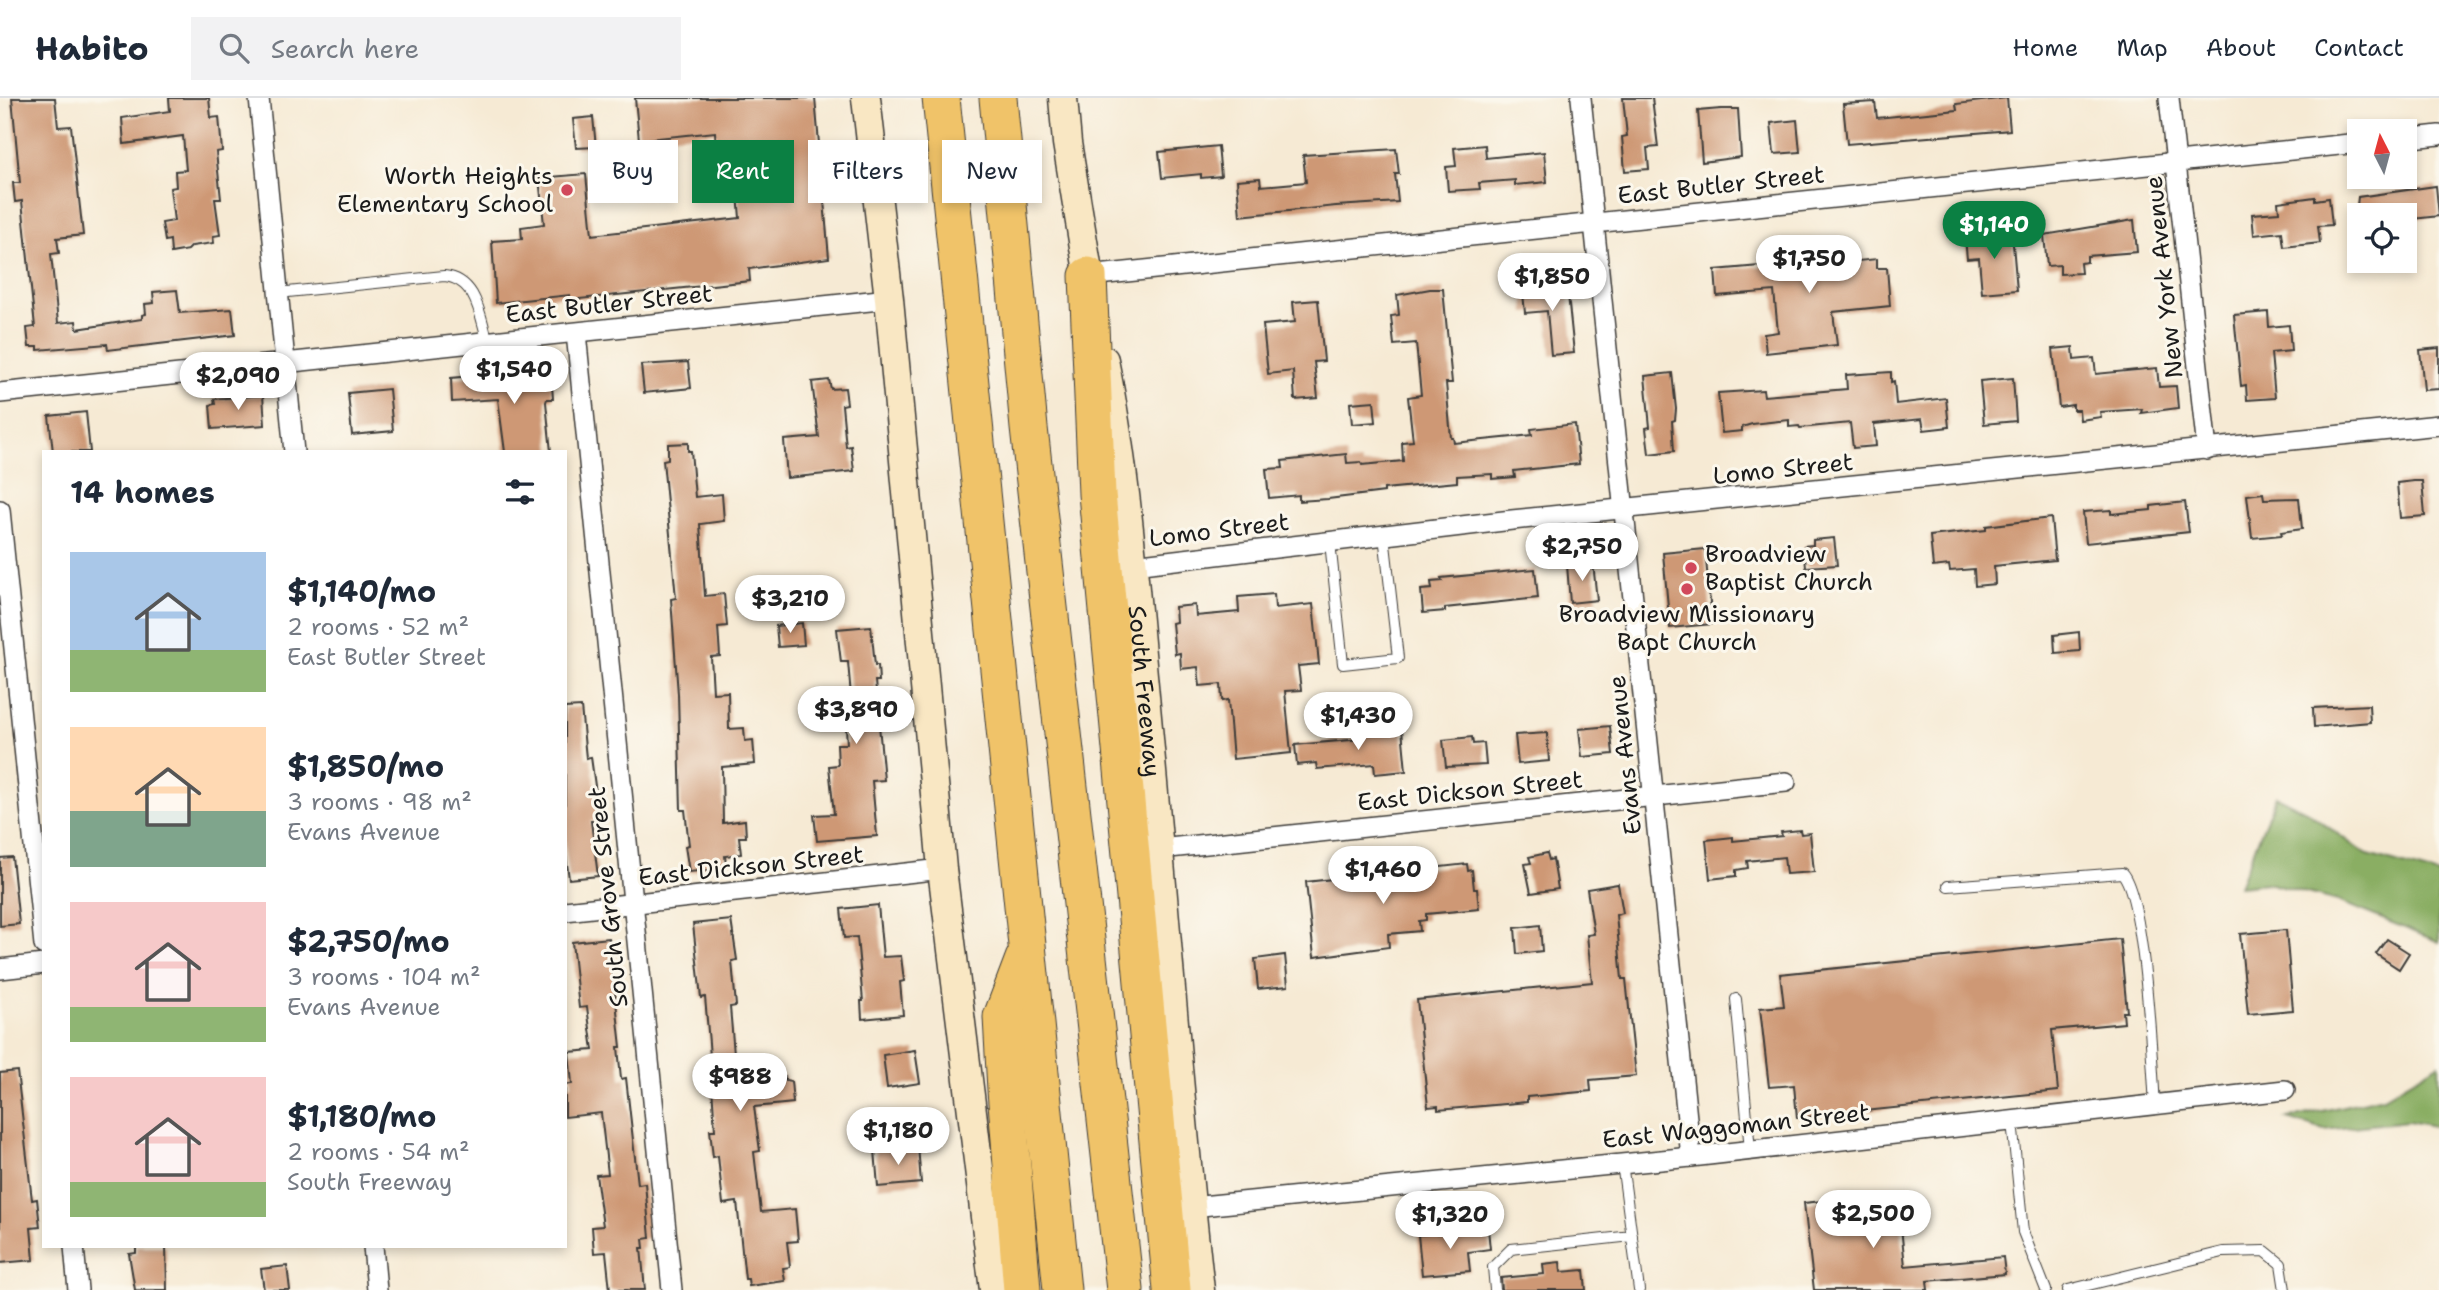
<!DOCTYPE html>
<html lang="en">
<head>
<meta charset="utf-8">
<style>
	body { margin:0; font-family:"Shantell Sans",sans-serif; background:#f2f2f3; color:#1f2937; height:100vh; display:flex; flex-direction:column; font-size:26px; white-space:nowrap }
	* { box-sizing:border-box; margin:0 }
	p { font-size:23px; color:#747a83 }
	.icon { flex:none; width:38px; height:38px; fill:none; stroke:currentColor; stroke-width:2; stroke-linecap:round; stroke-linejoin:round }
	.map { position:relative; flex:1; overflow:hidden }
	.drawer { position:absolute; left:42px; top:352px; width:525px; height:798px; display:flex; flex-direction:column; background:#fff; border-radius:0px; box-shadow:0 4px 10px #0003 }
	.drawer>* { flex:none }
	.banner { position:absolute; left:588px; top:42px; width:665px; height:63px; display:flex; gap:14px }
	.needle { width:46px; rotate:354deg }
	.fabs { position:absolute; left:2347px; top:21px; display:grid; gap:14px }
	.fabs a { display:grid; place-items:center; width:70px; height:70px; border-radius:0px; background:#fff; box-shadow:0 4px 10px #0003; font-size:35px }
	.price { position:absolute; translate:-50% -60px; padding:0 16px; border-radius:24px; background:#fff; color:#222; font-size:23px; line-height:46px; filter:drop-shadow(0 2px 4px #0008) }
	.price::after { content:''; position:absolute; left:50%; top:42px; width:21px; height:16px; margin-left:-10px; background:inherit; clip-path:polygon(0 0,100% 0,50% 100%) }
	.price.active { background:#0b8043; color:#fff }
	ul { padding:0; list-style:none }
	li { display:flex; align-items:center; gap:21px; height:175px; padding:0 28px }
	li span { display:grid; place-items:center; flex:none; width:196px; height:140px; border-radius:0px; color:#555 }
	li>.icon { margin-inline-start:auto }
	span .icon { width:84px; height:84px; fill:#fffc; stroke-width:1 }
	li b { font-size:30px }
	h2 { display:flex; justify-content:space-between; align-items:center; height:84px; padding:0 28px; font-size:30px }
	.chip { padding:0 24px; border-radius:0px; background:#fff; box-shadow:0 4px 10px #0003; font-size:24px; line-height:63px }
	.chip.active { background:#0b8043; color:#fff }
	header { display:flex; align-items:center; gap:42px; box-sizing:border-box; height:98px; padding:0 35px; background:#fff; border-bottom:2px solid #e0e1e3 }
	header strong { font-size:33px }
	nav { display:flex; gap:38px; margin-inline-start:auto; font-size:24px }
	.search { width:490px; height:63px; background:#f2f2f3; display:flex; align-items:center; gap:18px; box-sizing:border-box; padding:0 24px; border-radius:0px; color:#747a83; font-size:26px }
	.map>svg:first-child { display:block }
</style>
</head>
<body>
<header>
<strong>Habito</strong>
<div class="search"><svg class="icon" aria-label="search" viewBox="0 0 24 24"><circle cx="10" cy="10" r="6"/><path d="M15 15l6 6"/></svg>Search here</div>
<nav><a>Home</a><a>Map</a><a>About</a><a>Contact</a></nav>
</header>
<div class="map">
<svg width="2439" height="1192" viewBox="0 0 2439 1192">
	<rect width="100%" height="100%" fill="#fbf7ec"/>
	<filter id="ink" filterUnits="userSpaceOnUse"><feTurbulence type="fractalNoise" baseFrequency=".0143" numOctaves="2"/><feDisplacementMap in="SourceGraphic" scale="14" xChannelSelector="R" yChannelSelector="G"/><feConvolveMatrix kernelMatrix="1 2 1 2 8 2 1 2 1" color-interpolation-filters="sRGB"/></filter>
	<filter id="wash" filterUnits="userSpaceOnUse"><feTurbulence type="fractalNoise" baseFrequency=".00686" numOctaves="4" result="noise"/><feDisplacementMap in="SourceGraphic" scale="28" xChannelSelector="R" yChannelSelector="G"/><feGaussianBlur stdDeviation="1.57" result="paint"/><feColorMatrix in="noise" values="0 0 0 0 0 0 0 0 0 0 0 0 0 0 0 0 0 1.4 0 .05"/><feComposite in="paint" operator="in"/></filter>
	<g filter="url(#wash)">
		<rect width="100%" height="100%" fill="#f6ead4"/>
		<g fill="#8aae63" stroke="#536540" stroke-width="2">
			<polygon points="2276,698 2308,714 2365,756 2439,777 2439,844 2338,803 2267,785 2239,788"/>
			<polygon points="2439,966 2439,1029 2408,1023 2324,1032 2287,1021 2383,999"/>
		</g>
		<g id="blocks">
			<g fill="#ce9874">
				<polygon points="12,0 55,0 58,29 71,28 83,137 57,140 59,155 51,156 58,225 76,223 77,231 142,221 142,217 146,216 145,206 154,205 153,194 177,192 180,215 232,211 235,237 108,252 107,246 38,252 38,249 29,249 27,230 35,229 22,103 15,104 13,85 20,85"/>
				<polygon points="169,0 209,0 211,20 219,19 222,53 216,54 221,101 215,101 220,137 213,138 214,145 192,148 188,152 171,155 170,142 165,143 162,125 174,123 170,90 176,89 175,73 186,72 183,38 124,46 122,20 170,13"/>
				<polygon points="635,0 815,0 829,160 749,171 750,183 570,202 570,197 496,205 492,143 522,141 521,129 544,126 539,80 586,76 592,137 740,120 735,59 717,60 715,34 639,42"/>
				<polygon points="1623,0 1652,0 1658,49 1647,50 1649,71 1625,73 1622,39 1627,38"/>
				<polygon points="2007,0 2010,32 1847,46 1843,6 1875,4 1877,20 1957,12 1956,6"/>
				<polygon points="1721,11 1738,11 1741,59 1702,64 1698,13"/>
				<polygon points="593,19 596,49 576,50 573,21"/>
				<polygon points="1797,22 1800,54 1774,56 1771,25"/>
				<polygon points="1485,47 1486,60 1544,54 1547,84 1515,87 1515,82 1479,85 1480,91 1448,93 1446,69 1456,68 1454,50"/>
				<polygon points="1218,48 1221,78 1201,80 1201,76 1162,80 1159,54"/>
				<polygon points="1396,51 1399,76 1395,76 1398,104 1336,108 1240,118 1237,82 1260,80 1261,88 1306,84 1303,57"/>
				<polygon points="2436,88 2439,118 2404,122 2404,117 2356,117 2358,99"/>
				<polygon points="2315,99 2315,102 2329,100 2332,127 2318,128 2320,145 2284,149 2282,134 2254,137 2252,116 2279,114 2278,104"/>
				<polygon points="2134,122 2137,154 2087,158 2087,164 2080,165 2081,175 2060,176 2060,167 2047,168 2044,137"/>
				<polygon points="2012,135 2017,192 1982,195 1979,160 1967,161 1965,140"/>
				<polygon points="1810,153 1810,161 1828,159 1829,166 1877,161 1877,170 1887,170 1890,208 1833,214 1837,247 1766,255 1764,236 1778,234 1774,193 1717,198 1715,172 1771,167 1771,157"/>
				<polygon points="1546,183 1547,189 1567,187 1574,255 1551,257 1547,213 1525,215 1522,185"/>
				<polygon points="1430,191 1443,191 1452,285 1446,285 1451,340 1453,340 1454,345 1532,337 1531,331 1575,326 1579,366 1514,373 1515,379 1492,381 1492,376 1457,378 1457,384 1384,391 1384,394 1328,401 1299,403 1299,397 1269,400 1266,371 1283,370 1282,363 1346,356 1347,365 1361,364 1362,367 1403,363 1402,344 1413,343 1408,299 1421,297 1416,245 1394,247 1391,218 1399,217 1397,197"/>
				<polygon points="1318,202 1324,263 1314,264 1318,300 1295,302 1293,273 1268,276 1263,227 1295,224 1293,204"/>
				<polygon points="2268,214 2269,229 2289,227 2291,253 2271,255 2275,300 2247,302 2246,287 2241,288 2234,217"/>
				<polygon points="2073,249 2074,262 2094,260 2096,276 2157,270 2159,289 2176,288 2178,310 2141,315 2142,311 2100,314 2101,319 2080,322 2079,312 2073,312 2073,307 2059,309 2053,251"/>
				<polygon points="2439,250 2439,291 2424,292 2420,252"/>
				<polygon points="688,264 691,290 644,295 641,267"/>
				<polygon points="544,273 551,274 553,301 547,301 546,304 551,354 505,354 498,301 452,304 451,280 472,278 472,280"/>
				<polygon points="1891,274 1891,284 1894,283 1896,306 1946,300 1949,329 1924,332 1922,321 1874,326 1876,348 1853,350 1850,325 1800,330 1799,328 1789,329 1789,322 1752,326 1742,329 1742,333 1722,335 1718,295 1763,292 1764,298 1847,291 1846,277"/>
				<polygon points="1672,275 1676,311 1675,322 1672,323 1674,353 1649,356 1646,330 1650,329 1645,278"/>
				<polygon points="2013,280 2016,323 1984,326 1980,283"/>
				<polygon points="829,282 831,291 845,290 847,306 842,307 846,349 851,348 854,373 787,380 784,342 819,339 812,284"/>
				<polygon points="389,291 393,333 352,337 348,295"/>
				<polygon points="263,297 265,327 212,331 210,307 215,306 214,301"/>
				<polygon points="1374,303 1376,324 1352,326 1350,305"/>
				<polygon points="86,314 90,354 53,354 49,318"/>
				<polygon points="688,345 688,353 691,353 695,399 722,396 724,423 700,426 705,498 724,496 727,528 718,529 720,558 711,559 713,595 728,594 729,631 744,630 745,643 753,642 755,666 722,669 723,725 745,722 746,739 739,739 741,756 725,758 726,767 720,768 720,771 689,774 685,748 689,747 685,712 681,712 678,596 671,501 676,500 663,362 668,361 668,346"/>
				<polygon points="2414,383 2422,383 2425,418 2400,420 2397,385"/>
				<polygon points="2263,395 2264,401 2299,400 2302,431 2281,434 2282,437 2252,440 2247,397"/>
				<polygon points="2185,404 2189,434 2086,445 2083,414 2111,412 2111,416 2151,412 2151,408"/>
				<polygon points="2051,420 2055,462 1994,468 1995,486 1975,488 1974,471 1950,473 1949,467 1933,469 1930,438 1986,432 1986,428"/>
				<polygon points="1834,440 1837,467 1806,469 1804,448 1813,447 1813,442"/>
				<polygon points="1705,451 1712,526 1670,530 1663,455"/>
				<polygon points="1593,465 1597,502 1570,505 1567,467"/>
				<polygon points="1535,471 1538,500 1445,510 1445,513 1423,515 1421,492 1432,491 1431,484 1442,483 1441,480"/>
				<polygon points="1274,496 1275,510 1313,506 1319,566 1298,568 1301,592 1285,593 1291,655 1233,661 1228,602 1222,603 1221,586 1200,588 1198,569 1181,571 1180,555 1175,556 1172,525 1176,524 1175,509 1195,507 1196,518 1239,514 1238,499"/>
				<polygon points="802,525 804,547 778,549 776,528"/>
				<polygon points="871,528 875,567 878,567 879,583 875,583 884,682 872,683 877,738 817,743 814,717 834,716 829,668 838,667 837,646 847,646 844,599 851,598 848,564 841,564 837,531"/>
				<polygon points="2079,534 2080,553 2055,555 2054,537"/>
				<polygon points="2369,607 2370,624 2314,629 2313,610"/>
				<polygon points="581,609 586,660 591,659 596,695 598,723 591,723 598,778 569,781 565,750 565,610"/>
				<polygon points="1610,628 1613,656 1582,659 1579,631"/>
				<polygon points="1402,631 1406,673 1375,676 1374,666 1317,671 1316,665 1297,667 1295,647 1361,641 1360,635"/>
				<polygon points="1547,635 1549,663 1518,666 1515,637"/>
				<polygon points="1472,639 1473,646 1484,645 1486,667 1446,669 1443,642"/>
				<polygon points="1800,732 1801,736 1810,735 1814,774 1786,776 1784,759 1747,763 1748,770 1736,772 1736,778 1710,781 1706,742 1733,739 1733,743 1782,738 1781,734"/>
				<polygon points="1547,755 1549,762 1553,761 1558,791 1531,795 1525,766 1531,765 1529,759"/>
				<polygon points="12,759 19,826 0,828 0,760"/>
				<polygon points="1467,766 1468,773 1472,772 1474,791 1477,791 1479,811 1426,816 1426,822 1419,823 1420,833 1388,836 1389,849 1314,859 1306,784"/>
				<polygon points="1618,786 1623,815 1616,817 1622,881 1626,881 1636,978 1590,982 1591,993 1527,999 1527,1004 1438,1012 1438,1008 1428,1009 1417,902 1592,884 1587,837 1594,836 1587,791"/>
				<polygon points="878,807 883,859 901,858 904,883 900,884 903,917 862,921 861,903 863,903 857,839 844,840 841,811"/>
				<polygon points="731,822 737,862 732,863 736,908 730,909 735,968 751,967 752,980 785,978 785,982 791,983 793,1005 754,1009 760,1053 754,1054 761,1114 795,1111 798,1143 787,1144 790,1169 783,1170 785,1183 749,1188 748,1181 745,1181 737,1104 723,1106 718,1058 713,1059 710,1032 715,1032 709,945 705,899 701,900 693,826"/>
				<polygon points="1540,827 1542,853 1517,856 1515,830"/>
				<polygon points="2286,832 2293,912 2248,916 2240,836"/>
				<polygon points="609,840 621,949 618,949 621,981 626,980 638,1086 645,1085 650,1140 643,1141 644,1150 641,1150 645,1192 610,1192 606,1154 594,1155 592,1129 603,1128 596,1077 608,1076 601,1015 565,1019 565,987 572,986 569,954 593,952 587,909 579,910 572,844"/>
				<polygon points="2120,841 2127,914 2123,914 2124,925 2052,932 2058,993 1797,1020 1794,987 1769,989 1760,910 1784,908 1780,876"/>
				<polygon points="2387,841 2409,855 2399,871 2376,856"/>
				<polygon points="1285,857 1288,888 1258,891 1255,861"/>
				<polygon points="915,952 920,985 887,990 883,957"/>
				<polygon points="17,973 32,1102 37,1101 40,1129 31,1130 34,1162 0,1165 0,975"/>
				<polygon points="918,1048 921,1085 878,1089 875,1052"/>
				<polygon points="1898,1100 1905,1168 2003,1159 2005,1176 1927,1183 1928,1192 1814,1192 1804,1105 1842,1101 1843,1105"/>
				<polygon points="1488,1131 1490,1151 1468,1154 1470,1173 1422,1177 1418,1137"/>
				<polygon points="136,1148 166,1148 167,1192 135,1192 129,1156 136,1155"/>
				<polygon points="1560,1164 1561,1174 1584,1172 1586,1192 1502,1192 1501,1180 1544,1176 1543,1166"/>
				<polygon points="287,1168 290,1192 264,1192 261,1171"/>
			</g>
		</g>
	</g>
	<g filter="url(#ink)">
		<use href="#blocks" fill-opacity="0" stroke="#3d3b38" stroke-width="2"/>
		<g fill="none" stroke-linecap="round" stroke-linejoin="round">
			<g stroke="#3d3b38" stroke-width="12">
				<g id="service">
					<path d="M278,195l166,-17c33,3 36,40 44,66"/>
					<polyline points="1330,444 1343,566 1398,560 1384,437"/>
					<path d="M1948,788l174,-13c23,25 30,190 33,232"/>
					<polyline points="1736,901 1750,1052"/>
					<polyline points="2012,1023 2023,1134 2046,1192"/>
					<polyline points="1622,1065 1639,1192"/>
					<polyline points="1495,1192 1493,1169 1511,1151 1632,1138"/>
					<polyline points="2068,1192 2223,1154 2265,1153 2281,1166 2285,1192"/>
				</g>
			</g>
			<g stroke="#3d3b38" stroke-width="22">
				<g id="minor">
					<polyline points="259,0 294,354"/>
					<polyline points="1581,0 1691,1059"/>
					<polyline points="2169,0 2207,352"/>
					<polyline points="2404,41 2439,37"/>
					<polyline points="1088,178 2359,45"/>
					<polyline points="576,235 672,1192"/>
					<polyline points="0,295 889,201"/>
					<polyline points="0,412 44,847"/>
					<polyline points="1133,467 1512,422 2439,327"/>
					<polyline points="1160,751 1786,684"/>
					<polyline points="565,813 942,771"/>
					<polyline points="0,871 44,866"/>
					<polyline points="1191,1109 1691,1059 2285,992"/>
					<polyline points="74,1148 78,1192"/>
					<polyline points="373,1148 377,1192"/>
				</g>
			</g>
			<g stroke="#3d3b38" stroke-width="31">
				<g id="secondary">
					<polyline points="866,0 889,201 942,771 994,1192"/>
					<polyline points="1063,0 1067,45 1092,198"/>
					<path id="s1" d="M1104,262c21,104 29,209 39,315 20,205 34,410 57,615"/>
				</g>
			</g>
			<g stroke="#3d3b38" stroke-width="39">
				<g id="motorway">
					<polyline points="941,0 1062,1192"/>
					<polyline points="998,0 1029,330 1125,1192"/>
					<polyline points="1088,178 1097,396 1172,1192"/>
					<polyline points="1022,1192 1006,992 1002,919 1024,861"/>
				</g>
			</g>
			<use href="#service" stroke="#fff" stroke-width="10"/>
			<use href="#minor" stroke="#fff" stroke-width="19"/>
			<use href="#secondary" stroke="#f9e7c3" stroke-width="28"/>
			<use href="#motorway" stroke="#f0c369" stroke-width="37"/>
		</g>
	</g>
	<g fill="#d1495b" stroke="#fbf7ec" stroke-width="2.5">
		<circle cx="567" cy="92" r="7"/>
		<circle cx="1691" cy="470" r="7"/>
		<circle cx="1687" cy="491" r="7"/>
	</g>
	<g text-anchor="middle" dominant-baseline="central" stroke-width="6" stroke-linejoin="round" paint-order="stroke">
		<g font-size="24" fill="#1c1c1c" stroke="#fbf7ec" text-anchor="end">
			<text x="553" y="78">Worth Heights<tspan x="553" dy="28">Elementary School</tspan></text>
			<text x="1705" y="456" text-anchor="start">Broadview<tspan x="1705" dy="28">Baptist Church</tspan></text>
			<text x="1687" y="516" text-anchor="middle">Broadview Missionary<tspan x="1687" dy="28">Bapt Church</tspan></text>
		</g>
		<g font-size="24" fill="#1c1c1c" stroke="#fbf7ec">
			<text transform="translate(1721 87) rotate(-6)">East Butler Street</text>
			<text transform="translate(2164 179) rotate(-96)">New York Avenue</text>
			<text transform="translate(609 206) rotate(-6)">East Butler Street</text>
			<text transform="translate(1783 371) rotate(-6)">Lomo Street</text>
			<text transform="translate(1219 432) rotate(-7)">Lomo Street</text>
			<text stroke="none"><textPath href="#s1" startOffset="334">South Freeway</textPath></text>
			<text transform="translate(1625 657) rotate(-96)">Evans Avenue</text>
			<text transform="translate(1470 693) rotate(-6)">East Dickson Street</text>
			<text transform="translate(751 768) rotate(-6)">East Dickson Street</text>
			<text transform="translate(608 799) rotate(-96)">South Grove Street</text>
			<text transform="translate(1736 1028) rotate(-6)">East Waggoman Street</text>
		</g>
	</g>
</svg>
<div class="fabs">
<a><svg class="needle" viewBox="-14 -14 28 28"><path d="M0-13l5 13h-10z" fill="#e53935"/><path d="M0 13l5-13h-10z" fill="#747a83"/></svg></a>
<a><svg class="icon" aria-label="locate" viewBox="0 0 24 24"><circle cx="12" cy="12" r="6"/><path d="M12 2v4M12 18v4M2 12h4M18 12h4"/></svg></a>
</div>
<b class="price active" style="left:1994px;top:163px">$1,140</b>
<b class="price" style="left:1809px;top:197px">$1,750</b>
<b class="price" style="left:1552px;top:215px">$1,850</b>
<b class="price" style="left:514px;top:308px">$1,540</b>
<b class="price" style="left:238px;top:314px">$2,090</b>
<b class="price" style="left:1582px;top:485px">$2,750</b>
<b class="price" style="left:790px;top:537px">$3,210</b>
<b class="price" style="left:856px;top:648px">$3,890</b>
<b class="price" style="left:1358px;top:654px">$1,430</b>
<b class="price" style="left:1383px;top:808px">$1,460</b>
<b class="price" style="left:740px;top:1015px">$988</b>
<b class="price" style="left:898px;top:1069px">$1,180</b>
<b class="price" style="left:1873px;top:1152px">$2,500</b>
<b class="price" style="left:1450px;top:1153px">$1,320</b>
<div class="banner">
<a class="chip">Buy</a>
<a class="chip active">Rent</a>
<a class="chip">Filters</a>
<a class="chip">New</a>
</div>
<section class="drawer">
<h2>14 homes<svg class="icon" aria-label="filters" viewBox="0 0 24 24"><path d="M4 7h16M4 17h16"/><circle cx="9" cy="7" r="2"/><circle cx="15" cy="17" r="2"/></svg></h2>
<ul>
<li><span style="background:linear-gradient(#a9c7e8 70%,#8fb573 0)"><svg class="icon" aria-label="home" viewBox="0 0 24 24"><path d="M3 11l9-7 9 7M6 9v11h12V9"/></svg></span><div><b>$1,140/mo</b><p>2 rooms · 52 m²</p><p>East Butler Street</p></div></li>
<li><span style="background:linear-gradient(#ffd9b3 60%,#7fa58c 0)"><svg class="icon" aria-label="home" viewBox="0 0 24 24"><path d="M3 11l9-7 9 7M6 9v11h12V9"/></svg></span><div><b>$1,850/mo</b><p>3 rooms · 98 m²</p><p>Evans Avenue</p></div></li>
<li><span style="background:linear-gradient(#f6c9c9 75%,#8fb573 0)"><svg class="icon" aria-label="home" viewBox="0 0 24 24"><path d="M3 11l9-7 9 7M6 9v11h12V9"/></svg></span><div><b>$2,750/mo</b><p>3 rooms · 104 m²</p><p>Evans Avenue</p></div></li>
<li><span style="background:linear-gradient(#f6c9c9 75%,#8fb573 0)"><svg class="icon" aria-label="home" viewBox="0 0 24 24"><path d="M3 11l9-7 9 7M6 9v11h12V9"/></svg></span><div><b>$1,180/mo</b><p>2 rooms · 54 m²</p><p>South Freeway</p></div></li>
</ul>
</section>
</div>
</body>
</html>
